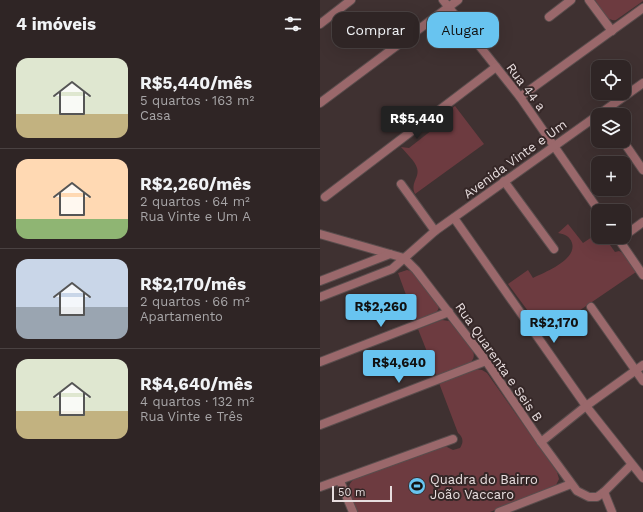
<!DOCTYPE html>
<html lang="pt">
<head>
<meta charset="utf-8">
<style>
	body { margin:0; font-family:"Work Sans",sans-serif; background:#3b3132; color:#f1f3f6; height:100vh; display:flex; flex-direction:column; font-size:15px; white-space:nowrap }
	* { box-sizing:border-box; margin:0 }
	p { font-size:13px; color:#a7a5a7 }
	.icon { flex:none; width:22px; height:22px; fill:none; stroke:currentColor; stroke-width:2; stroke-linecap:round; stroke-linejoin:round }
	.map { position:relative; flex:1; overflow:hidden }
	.drawer { display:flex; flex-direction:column; background:#2f2525; width:320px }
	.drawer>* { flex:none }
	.banner { position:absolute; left:12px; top:12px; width:251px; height:36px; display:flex; gap:8px }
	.fabs { position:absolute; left:271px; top:60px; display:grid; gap:8px }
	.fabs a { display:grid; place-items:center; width:40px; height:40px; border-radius:8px; background:#2f2525; box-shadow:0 4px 16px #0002,0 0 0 1px #4a4242; font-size:20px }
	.scale { position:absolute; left:12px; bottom:10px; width:60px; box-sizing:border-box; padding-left:4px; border:2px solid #e8dedf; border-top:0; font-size:11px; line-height:14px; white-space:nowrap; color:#e8dedf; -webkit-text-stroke:3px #352727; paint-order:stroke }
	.price { position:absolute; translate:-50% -34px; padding:0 9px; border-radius:4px; background:#68c4f0; color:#111; font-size:13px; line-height:26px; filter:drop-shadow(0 1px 2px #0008) }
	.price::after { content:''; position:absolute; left:50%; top:24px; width:12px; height:9px; margin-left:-6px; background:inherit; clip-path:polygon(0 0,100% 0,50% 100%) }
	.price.active { background:#222; color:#fff }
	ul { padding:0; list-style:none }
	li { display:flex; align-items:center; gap:12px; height:100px; padding:0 16px }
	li+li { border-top:1px solid #4a4242 }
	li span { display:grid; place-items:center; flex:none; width:112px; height:80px; border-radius:12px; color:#555 }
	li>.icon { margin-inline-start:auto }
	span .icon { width:48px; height:48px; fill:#fffc; stroke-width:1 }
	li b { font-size:17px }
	h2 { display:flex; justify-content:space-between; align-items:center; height:48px; padding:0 16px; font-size:17px }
	.tag { padding:0 14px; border-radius:12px; background:#2f2525; box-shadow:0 4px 16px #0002,0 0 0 1px #4a4242; font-size:14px; line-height:36px }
	.tag.active { background:#68c4f0; color:#111 }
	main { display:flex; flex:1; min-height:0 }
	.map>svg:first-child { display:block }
</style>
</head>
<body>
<main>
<section class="drawer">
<h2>4 imóveis<svg class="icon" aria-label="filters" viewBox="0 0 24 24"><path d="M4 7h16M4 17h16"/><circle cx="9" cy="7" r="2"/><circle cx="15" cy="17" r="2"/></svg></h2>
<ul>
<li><span style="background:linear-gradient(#dfe7d0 70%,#c2b280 0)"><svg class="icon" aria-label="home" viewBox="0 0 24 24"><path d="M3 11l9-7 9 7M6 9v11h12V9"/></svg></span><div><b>R$5,440/mês</b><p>5 quartos · 163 m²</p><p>Casa</p></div></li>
<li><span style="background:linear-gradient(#ffd9b3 75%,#8fb573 0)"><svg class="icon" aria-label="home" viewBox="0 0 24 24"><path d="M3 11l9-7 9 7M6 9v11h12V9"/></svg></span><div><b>R$2,260/mês</b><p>2 quartos · 64 m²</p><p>Rua Vinte e Um A</p></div></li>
<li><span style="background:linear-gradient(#c9d6e8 60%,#9aa5b1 0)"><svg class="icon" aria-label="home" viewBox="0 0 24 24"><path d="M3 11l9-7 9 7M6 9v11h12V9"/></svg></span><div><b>R$2,170/mês</b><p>2 quartos · 66 m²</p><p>Apartamento</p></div></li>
<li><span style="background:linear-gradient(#dfe7d0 65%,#c2b280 0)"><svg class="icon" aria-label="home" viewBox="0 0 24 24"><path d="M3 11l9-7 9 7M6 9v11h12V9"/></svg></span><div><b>R$4,640/mês</b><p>4 quartos · 132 m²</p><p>Rua Vinte e Três</p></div></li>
</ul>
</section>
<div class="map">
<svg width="323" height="512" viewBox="0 0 323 512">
	<rect width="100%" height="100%" fill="#3f3131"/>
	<g fill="#6d3b40">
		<path d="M275,0h48v1l-27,19c-10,2 -16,-13 -21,-20z"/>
		<path d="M135,106l29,38 -69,50c-5,-12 5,-16 2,-26 -2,-7 -11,-15 -16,-21l8,1 23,-18 2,-8z"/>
		<path d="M248,224l15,19 15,-10v4h13l1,3 -2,5 5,7 4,-1 4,2 13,19 -91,62 -37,-50 20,-14 5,8c12,-6 44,-18 39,-35 -2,-7 -8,-9 -14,-10z"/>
		<path d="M87,270l7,2 25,32c1,12 -14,14 -23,18l-18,-49z"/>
		<path d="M122,320l7,1 3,3 21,27c2,6 0,9 -4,13l-32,13 -19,-48z"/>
		<path d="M155,369l7,1 5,3 70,99 2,7 -3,6 -66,27h-133c-5,-11 -14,-24 -3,-33l88,-33h3l8,4 7,-2c4,-6 3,-11 -2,-15l-19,-50z"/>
	</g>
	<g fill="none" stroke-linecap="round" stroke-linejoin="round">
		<g stroke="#5a4d4d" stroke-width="10">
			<g id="minor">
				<polyline points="123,0 200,97 279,211"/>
				<polyline points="269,0 292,31"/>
				<polyline points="229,17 251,0"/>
				<polyline points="0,24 31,0"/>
				<polyline points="200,97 323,8"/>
				<polyline points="0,103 138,0"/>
				<polyline points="303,141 323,170"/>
				<polyline points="184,181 234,249"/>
				<polyline points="81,184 115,231"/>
				<polyline points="5,197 176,67"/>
				<polyline points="134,218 266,406 323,478"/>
				<polyline points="0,234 70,254"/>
				<polyline points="304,236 323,222"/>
				<polyline points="297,237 323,275"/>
				<polyline points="0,281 70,254 84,258 96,270 166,361 221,442 257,491 269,497 277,497 284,492 311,465"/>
				<polyline points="0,297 72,269 115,231 323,83"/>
				<polyline points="271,307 323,381"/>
				<polyline points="0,362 129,312"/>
				<polyline points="0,425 166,361"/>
				<polyline points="221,442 266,406 323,365"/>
				<polyline points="20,481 33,512"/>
				<polyline points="0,487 133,439"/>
				<polyline points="284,492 292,512"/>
				<polyline points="179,512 251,484"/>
			</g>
		</g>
		<use href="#minor" stroke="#9a686b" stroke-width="8"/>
	</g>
	<defs>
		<g id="stadium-disc" transform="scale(0.9)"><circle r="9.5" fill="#68c4f0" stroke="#352727"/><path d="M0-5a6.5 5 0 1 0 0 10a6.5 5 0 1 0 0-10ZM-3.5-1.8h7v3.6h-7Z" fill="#111"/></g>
	</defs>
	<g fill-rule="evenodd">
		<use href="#stadium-disc" x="97" y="486"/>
	</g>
	<g text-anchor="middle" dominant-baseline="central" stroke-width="4" stroke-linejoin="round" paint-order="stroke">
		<g font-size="13" fill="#e8dedf" stroke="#352727">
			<text transform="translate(206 87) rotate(53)">Rua 44 a</text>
			<text transform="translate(195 159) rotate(-36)">Avenida Vinte e Um</text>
			<text transform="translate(179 362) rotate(55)">Rua Quarenta e Seis B</text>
		</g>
		<g font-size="13" fill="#e8dedf" stroke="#352727" text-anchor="start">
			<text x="110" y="479">Quadra do Bairro<tspan x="110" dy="15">João Vaccaro</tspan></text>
		</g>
	</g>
</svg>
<div class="fabs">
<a><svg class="icon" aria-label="locate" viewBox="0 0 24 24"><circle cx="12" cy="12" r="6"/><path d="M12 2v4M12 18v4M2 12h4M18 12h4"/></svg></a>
<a><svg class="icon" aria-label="layers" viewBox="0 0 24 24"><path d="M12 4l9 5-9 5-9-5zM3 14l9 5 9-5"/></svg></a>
<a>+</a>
<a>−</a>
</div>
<div class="scale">50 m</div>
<b class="price active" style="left:97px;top:140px">R$5,440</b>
<b class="price" style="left:61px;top:328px">R$2,260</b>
<b class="price" style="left:234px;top:344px">R$2,170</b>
<b class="price" style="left:79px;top:384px">R$4,640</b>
<div class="banner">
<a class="tag">Comprar</a>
<a class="tag active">Alugar</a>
</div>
</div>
</main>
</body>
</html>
